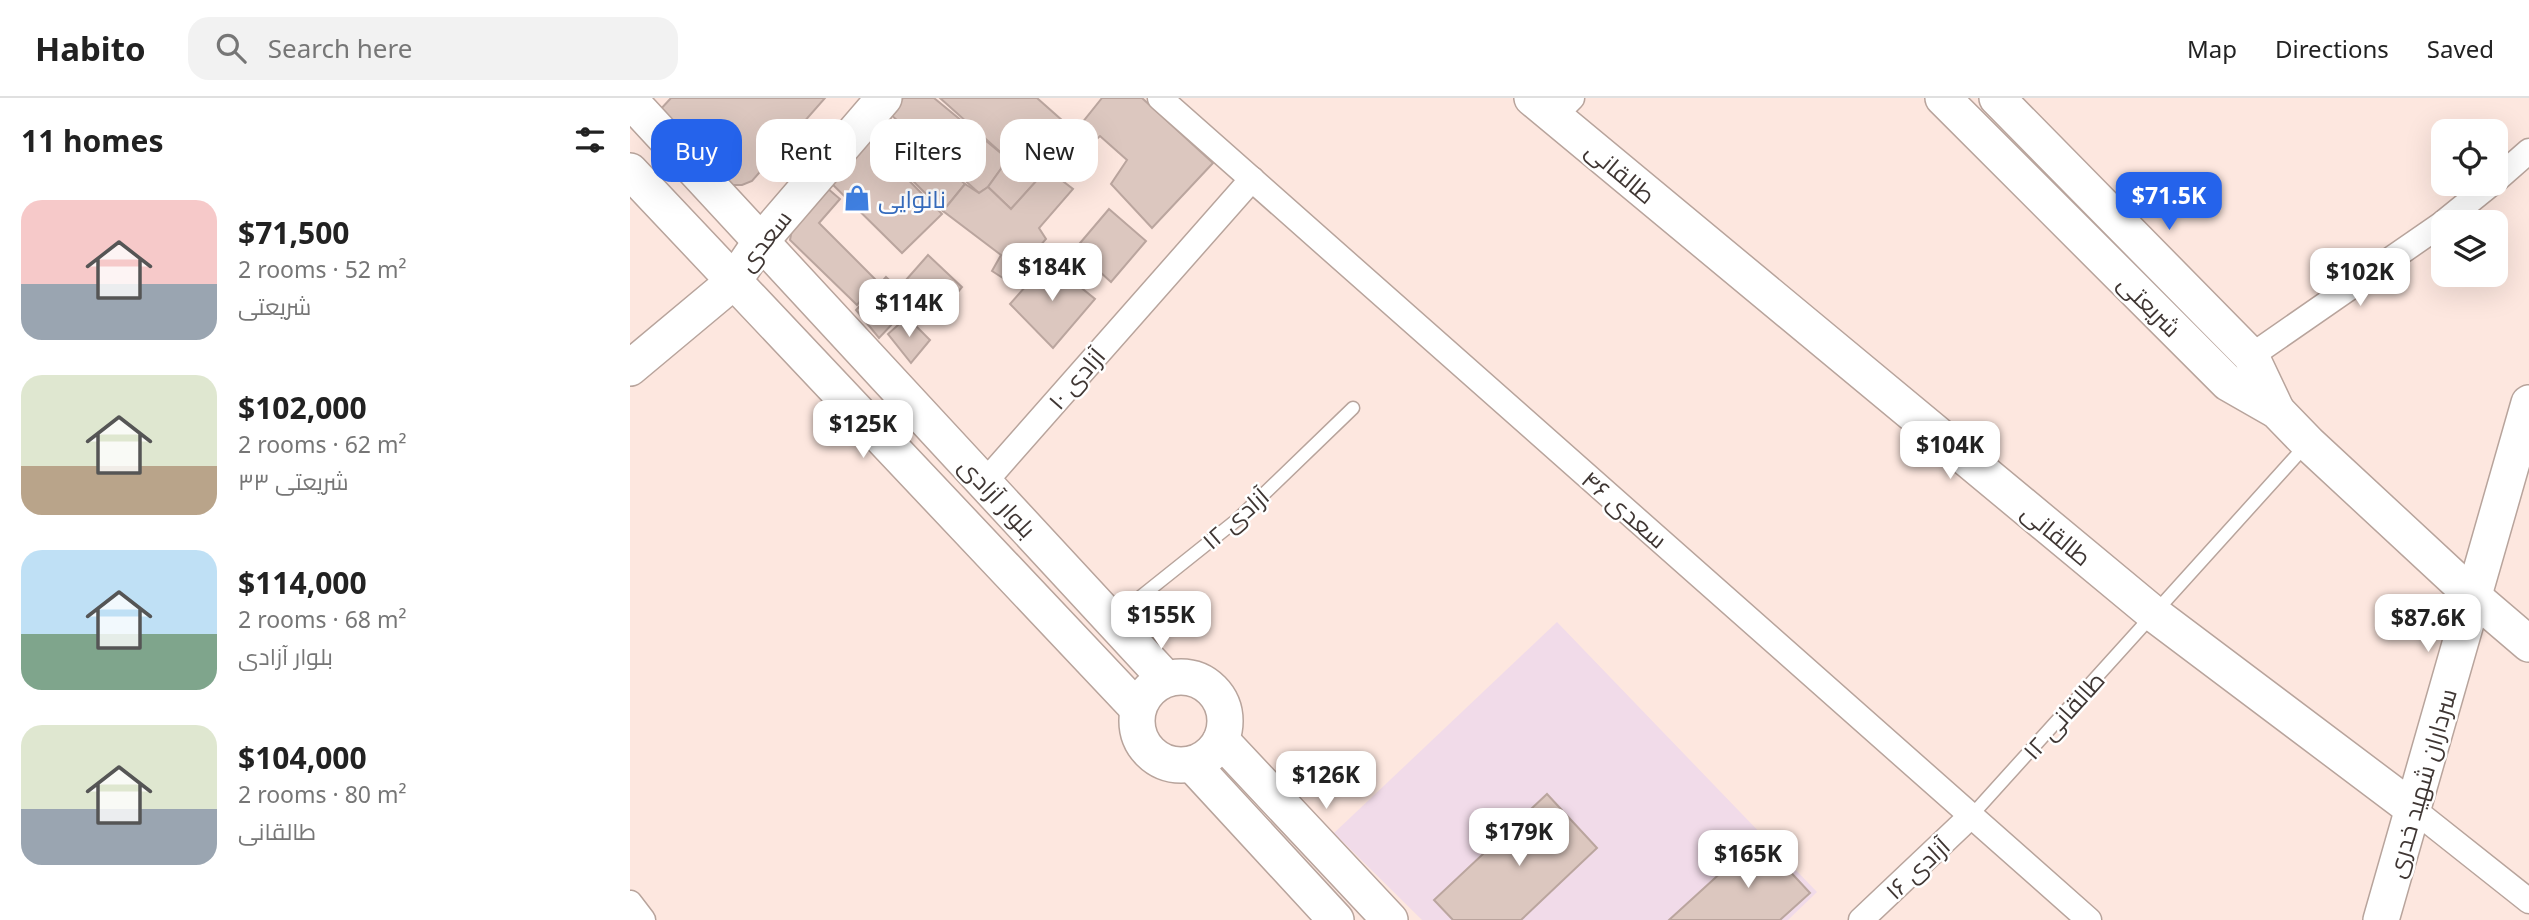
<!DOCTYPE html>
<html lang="en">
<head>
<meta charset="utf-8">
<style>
	body { margin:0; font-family:"Noto Sans",Cairo,sans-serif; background:#f2f2f2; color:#222; height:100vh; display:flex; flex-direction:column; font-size:26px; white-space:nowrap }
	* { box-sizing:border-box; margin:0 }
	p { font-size:23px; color:#767676 }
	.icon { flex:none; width:38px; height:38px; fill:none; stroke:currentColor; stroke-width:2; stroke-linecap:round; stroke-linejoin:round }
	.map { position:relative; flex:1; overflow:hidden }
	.details { display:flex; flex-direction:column; background:#fff; width:630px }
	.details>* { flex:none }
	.hud { position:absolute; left:21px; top:21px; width:665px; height:63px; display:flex; gap:14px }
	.controls { position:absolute; left:1801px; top:21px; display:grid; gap:14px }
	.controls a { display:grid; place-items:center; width:77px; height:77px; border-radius:14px; background:#fff; box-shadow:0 7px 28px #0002; font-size:35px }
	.price { position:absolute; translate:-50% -60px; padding:0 16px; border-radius:14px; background:#fff; color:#222; font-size:23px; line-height:46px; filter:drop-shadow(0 2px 4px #0008) }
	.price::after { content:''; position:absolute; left:50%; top:42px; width:21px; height:16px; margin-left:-10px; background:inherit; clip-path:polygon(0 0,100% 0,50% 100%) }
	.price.selected { background:#2563eb; color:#fff }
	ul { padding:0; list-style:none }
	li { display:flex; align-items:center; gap:21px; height:175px; padding:0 21px }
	li span { display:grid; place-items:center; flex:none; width:196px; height:140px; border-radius:21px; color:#555 }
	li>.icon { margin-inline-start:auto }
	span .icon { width:84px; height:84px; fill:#fffc; stroke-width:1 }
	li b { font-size:30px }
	h2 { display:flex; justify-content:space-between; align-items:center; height:84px; padding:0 21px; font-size:30px }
	.pill { padding:0 24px; border-radius:21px; background:#fff; box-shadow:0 7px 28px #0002; font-size:24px; line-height:63px }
	.pill.selected { background:#2563eb; color:#fff }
	header { display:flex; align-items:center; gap:42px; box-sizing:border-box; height:98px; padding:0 35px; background:#fff; border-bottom:2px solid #e0e0e0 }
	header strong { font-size:33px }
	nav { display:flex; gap:38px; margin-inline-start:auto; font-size:24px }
	.search { width:490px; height:63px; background:#f2f2f2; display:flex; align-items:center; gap:18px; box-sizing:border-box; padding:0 24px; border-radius:21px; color:#767676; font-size:26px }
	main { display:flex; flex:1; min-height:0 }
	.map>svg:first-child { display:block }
</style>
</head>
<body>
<header>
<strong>Habito</strong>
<div class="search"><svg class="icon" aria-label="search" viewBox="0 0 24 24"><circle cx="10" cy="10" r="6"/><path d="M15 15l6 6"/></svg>Search here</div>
<nav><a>Map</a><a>Directions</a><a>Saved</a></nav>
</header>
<main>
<section class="details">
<h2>11 homes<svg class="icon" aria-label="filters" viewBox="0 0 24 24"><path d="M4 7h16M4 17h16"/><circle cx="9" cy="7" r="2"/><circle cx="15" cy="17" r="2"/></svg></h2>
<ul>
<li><span style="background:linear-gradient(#f6c9c9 60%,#9aa5b1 0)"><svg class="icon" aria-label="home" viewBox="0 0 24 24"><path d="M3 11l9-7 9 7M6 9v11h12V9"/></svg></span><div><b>$71,500</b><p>2 rooms · 52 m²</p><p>شریعتی</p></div></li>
<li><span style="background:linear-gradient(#dfe7d0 65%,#b9a48a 0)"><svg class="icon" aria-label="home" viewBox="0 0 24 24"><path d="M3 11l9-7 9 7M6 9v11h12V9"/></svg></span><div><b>$102,000</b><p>2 rooms · 62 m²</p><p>شریعتی ۳۳</p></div></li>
<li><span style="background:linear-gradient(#bfe0f5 60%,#7fa58c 0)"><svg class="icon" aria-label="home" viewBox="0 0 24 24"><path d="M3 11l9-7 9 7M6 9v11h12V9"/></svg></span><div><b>$114,000</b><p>2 rooms · 68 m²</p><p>بلوار آزادی</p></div></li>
<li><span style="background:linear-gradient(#dfe7d0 60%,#9aa5b1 0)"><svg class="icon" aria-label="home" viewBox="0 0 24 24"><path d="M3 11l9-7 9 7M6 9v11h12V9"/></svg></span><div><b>$104,000</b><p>2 rooms · 80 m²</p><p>طالقانی</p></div></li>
</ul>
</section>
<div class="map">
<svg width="1899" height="822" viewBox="0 0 1899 822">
	<rect width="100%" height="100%" fill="#fde7df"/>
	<polygon fill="#f1dbe9" points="927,524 1187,794 1158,822 792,822 704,735"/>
	<g fill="#dcc7bf" stroke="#baa59e" stroke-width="2">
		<polygon points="41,0 195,0 122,83 112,87 99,87 28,14"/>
		<polygon points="273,0 304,0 378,61 358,89 349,95 260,16"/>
		<polygon points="310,0 407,0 434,24 415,50 426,61 381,111 358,89 378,61"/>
		<polygon points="472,0 512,0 583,65 522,130 481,86 497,62 470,38 448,58 436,45"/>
		<polygon points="256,17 335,86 313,113 239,39"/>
		<polygon points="241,44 312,116 272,155 193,77 223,45"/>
		<polygon points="417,71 443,91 409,130 416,141 379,184 362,173 371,157 313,113 335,86 349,95 358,89 381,111"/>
		<polygon points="190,84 210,101 189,125 247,183 227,207 160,142 166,110"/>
		<polygon points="479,111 516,143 481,184 445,151"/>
		<polygon points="298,157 332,189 311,214 276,182"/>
		<polygon points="418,163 465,201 423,250 380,206"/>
		<polygon points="256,179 283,204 249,240 226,212"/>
		<polygon points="277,219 300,242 281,265 258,236"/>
		<polygon points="917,696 967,750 891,822 823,822 804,802"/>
		<polygon points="1129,740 1180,795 1150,822 1039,822"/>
	</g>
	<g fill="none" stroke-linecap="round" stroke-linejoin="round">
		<g stroke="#b8a49c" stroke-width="15">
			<g id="lane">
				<polyline points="484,520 608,421 723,310"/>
				<polyline points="1342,717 1677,346"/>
			</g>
		</g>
		<g stroke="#b8a49c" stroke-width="27">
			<g id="street">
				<polyline points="530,0 1459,822"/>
				<polyline points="924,18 942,0"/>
				<polyline points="1866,82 1899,53"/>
				<polyline points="1814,124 1861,86"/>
				<polyline points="1621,258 1813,125"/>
				<polyline points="354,385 622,81"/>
				<polyline points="1783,711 1899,803"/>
				<polyline points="0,805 13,822"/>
				<polyline points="1231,822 1342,717"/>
			</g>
		</g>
		<g stroke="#b8a49c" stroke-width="38">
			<g id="secondary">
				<polyline points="902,0 1524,516 1783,711"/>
				<polyline points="1313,0 1598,285 1647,313 1678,345 1844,499 1899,546"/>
				<polyline points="1367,0 1621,258 1647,313"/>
				<polyline points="0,2 536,581"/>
				<polyline points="0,73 508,611"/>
				<polyline points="0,270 103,184 131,143 254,0"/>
				<circle cx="551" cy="623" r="44"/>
				<polyline points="591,642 760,822"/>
				<polyline points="562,666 706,822"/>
				<polyline points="1751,822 1899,305"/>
			</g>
		</g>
		<use href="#lane" stroke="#fff" stroke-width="12"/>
		<use href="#street" stroke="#fff" stroke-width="24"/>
		<use href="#secondary" stroke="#fff" stroke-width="35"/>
	</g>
	<defs>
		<g id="shop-bare" transform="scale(2.1)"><path d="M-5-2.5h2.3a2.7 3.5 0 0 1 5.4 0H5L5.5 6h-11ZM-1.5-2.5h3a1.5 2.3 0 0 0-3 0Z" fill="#3f7fe0" stroke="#fff" stroke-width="2.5" paint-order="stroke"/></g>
	</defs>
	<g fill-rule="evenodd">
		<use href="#shop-bare" x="227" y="100"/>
	</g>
	<g text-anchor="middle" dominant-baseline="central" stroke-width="5" stroke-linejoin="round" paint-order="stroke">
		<g font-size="24" fill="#3f3633" stroke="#fff">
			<text transform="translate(991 74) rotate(40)">طالقانی</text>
			<text transform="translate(134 142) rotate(-52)">سعدی</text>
			<text transform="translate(1520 207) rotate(45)">شریعتی</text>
			<text transform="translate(446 280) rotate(-49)">آزادی ۱۰</text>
			<text transform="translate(368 399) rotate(47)">بلوار آزادی</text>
			<text transform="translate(995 411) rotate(41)">سعدی ۴۶</text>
			<text transform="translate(605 420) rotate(-41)">آزادی ۱۲</text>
			<text transform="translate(1427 436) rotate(40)">طالقانی</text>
			<text transform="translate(1433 617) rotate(-48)">طالقانی ۱۲</text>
			<text transform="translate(1791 685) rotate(-74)">سرداران شهید خدری</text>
			<text transform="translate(1287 770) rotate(-43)">آزادی ۱۶</text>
		</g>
		<g font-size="24" fill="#366cbe" stroke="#fff" text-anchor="start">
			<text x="248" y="100">نانوایی</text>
		</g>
	</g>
</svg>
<div class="controls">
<a><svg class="icon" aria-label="locate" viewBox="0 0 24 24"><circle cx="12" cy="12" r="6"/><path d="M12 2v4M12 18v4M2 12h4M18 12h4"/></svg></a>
<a><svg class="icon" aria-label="layers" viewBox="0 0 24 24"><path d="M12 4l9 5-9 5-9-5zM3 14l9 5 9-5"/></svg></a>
</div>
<b class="price selected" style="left:1539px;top:134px">$71.5K</b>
<b class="price" style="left:422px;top:205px">$184K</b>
<b class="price" style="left:1730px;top:210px">$102K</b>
<b class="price" style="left:279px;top:241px">$114K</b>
<b class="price" style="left:233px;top:362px">$125K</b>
<b class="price" style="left:1320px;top:383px">$104K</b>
<b class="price" style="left:531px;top:553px">$155K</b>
<b class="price" style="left:1798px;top:556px">$87.6K</b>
<b class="price" style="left:696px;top:713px">$126K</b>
<b class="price" style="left:889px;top:770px">$179K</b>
<b class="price" style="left:1118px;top:792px">$165K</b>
<div class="hud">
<a class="pill selected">Buy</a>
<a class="pill">Rent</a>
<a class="pill">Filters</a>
<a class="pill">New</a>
</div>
</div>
</main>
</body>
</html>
